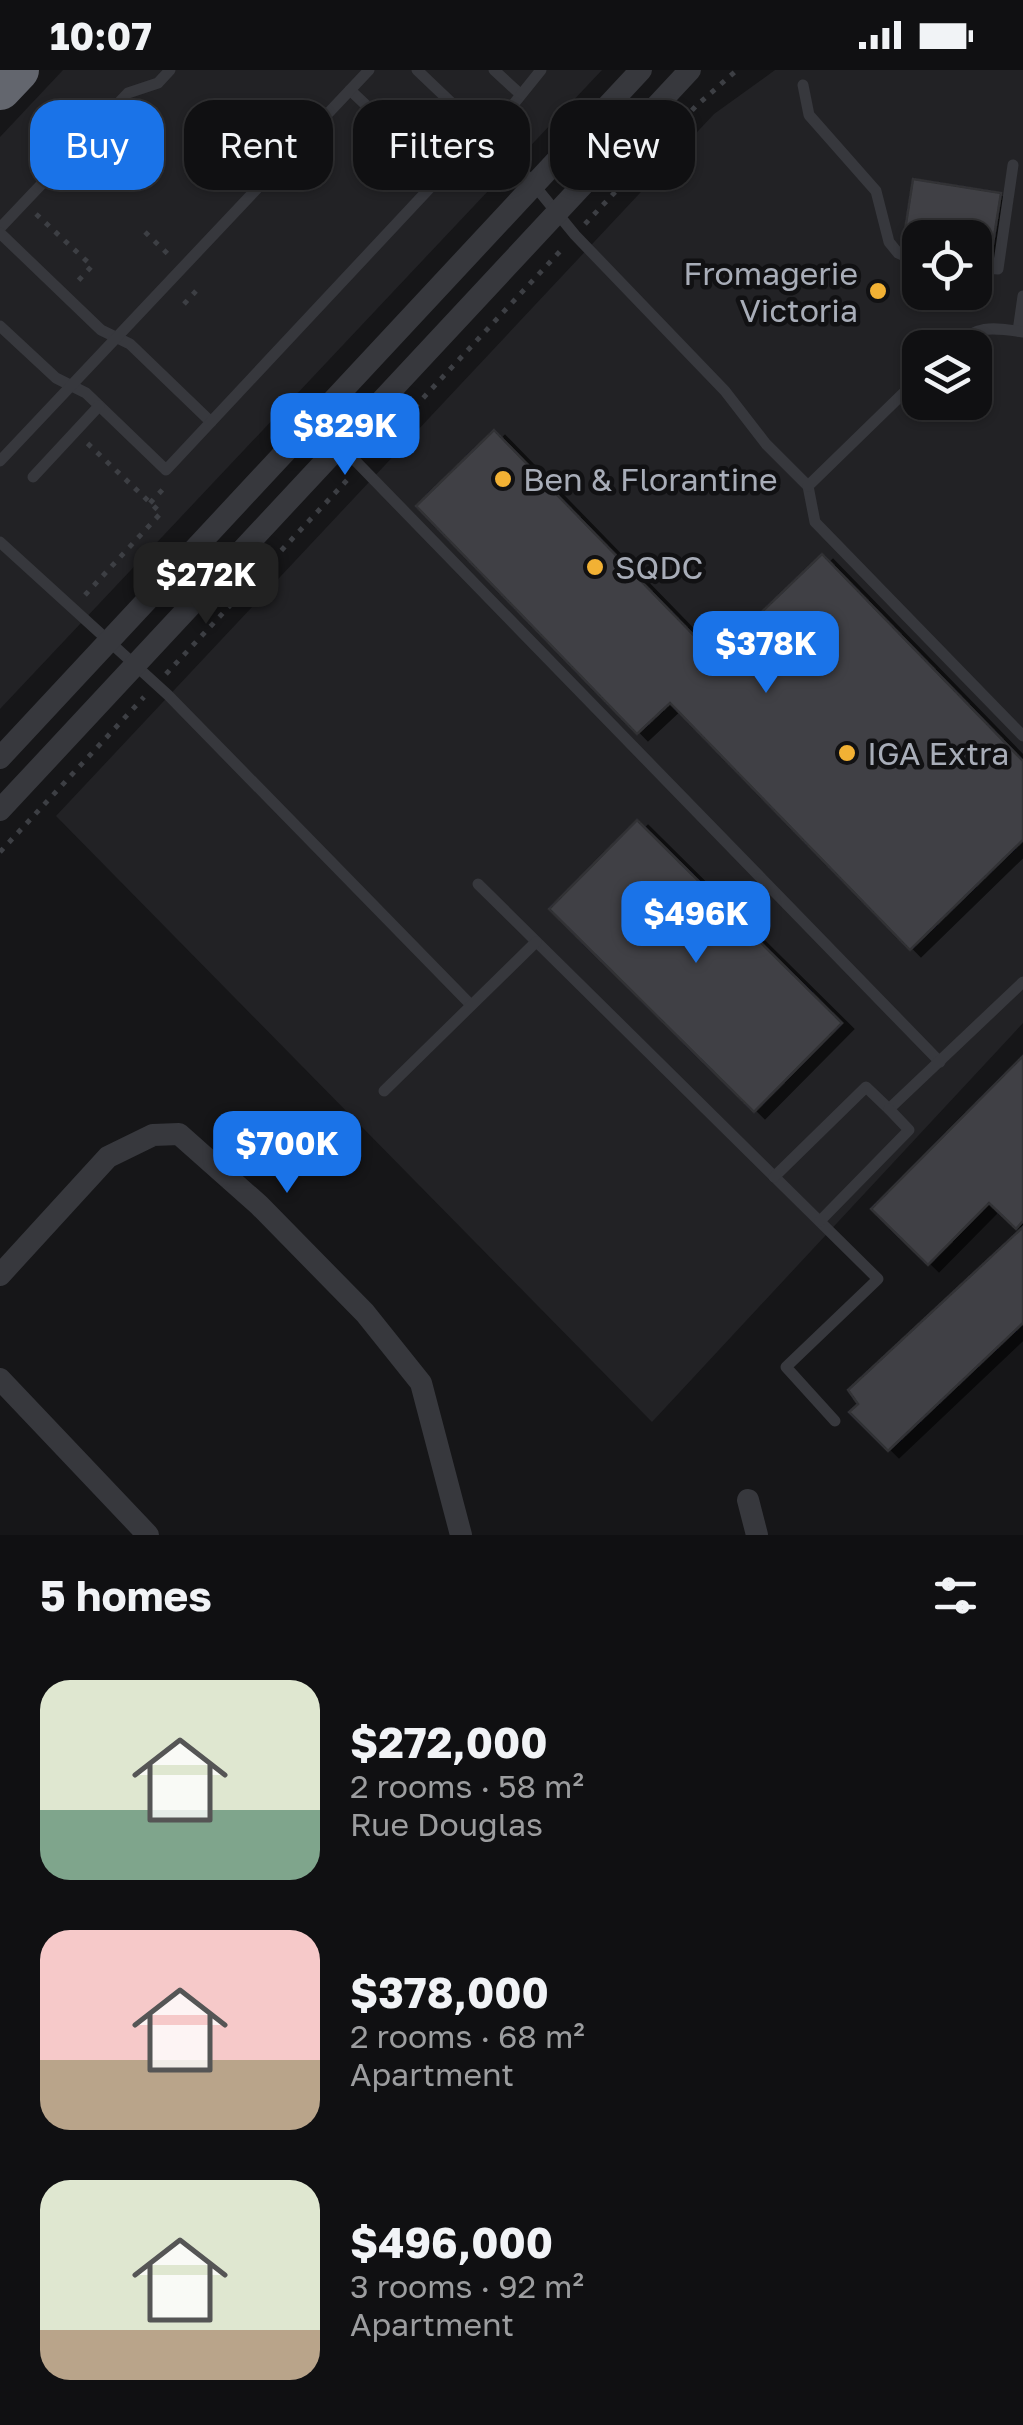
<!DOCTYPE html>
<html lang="en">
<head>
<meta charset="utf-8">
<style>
	body { margin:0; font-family:"Golos Text",sans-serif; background:#19191b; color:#f1f3f6; height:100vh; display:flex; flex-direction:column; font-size:38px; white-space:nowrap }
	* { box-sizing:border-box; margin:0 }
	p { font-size:32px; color:#9c9d9f }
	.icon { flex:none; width:55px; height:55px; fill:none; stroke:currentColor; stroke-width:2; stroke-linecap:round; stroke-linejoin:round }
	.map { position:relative; height:1465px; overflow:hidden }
	.sheet { display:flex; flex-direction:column; background:#101012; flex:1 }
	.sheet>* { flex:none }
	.banner { position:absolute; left:30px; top:30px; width:965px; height:90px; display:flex; gap:20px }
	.buttons { position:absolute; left:902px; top:150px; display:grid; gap:20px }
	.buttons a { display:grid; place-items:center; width:90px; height:90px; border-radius:20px; background:#101012; box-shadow:0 2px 8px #0004,0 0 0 2px #303032; font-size:50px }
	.price { position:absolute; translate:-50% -85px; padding:0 22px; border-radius:20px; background:#1a73e8; color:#fff; font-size:32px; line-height:65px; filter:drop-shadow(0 2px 5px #0008) }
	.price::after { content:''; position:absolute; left:50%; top:60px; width:30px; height:22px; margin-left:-15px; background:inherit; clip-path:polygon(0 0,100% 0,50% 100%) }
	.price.selected { background:#222; color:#fff }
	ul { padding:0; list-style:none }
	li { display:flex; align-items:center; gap:30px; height:250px; padding:0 40px }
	li span { display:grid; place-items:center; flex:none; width:280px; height:200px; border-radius:30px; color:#555 }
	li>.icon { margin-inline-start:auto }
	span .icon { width:120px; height:120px; fill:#fffc; stroke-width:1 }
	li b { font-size:42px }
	h2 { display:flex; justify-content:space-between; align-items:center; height:120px; padding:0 40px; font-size:42px }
	.tag { padding:0 35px; border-radius:30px; background:#101012; box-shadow:0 2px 8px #0004,0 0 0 2px #303032; font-size:35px; line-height:90px }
	.tag.selected { background:#1a73e8; color:#fff }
	.status { display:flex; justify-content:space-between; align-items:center; height:70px; padding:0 50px; background:#101012; direction:ltr }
	.status svg { height:28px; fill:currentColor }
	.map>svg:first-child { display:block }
</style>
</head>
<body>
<div class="status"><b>10:07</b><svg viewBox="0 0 49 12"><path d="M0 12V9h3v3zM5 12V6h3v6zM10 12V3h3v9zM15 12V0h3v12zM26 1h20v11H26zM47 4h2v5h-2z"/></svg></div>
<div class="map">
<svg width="1023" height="1465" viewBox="0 0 1023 1465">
	<defs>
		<filter id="shadow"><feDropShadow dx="11" dy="6" stdDeviation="0" flood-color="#0009"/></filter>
	</defs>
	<rect width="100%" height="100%" fill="#161618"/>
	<g fill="#222225" fill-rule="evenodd">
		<polygon points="63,0 602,0 0,639 0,67"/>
		<path d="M775,0h248v953l-371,399 -596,-606 658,-702zM920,168h55v54h-55zM920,278h55v54h-55z"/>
	</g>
	<g fill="#404145" stroke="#303034" stroke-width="2.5" filter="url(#shadow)">
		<polygon points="913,109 1001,123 991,186 975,183 975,168 920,168 920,175 903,173"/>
		<polygon points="494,360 715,587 822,484 1023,691 1023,770 910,880 670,633 637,664 416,436"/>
		<polygon points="637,750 842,953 754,1042 549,839"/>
		<polygon points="1023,986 1023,1151 1016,1159 989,1133 928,1195 871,1139"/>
		<polygon points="1023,1157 1023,1253 888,1381 849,1342 858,1334 848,1320"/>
	</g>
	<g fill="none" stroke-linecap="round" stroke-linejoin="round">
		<g stroke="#3d3f44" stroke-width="5" stroke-dasharray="5 8" stroke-linecap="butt">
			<polyline points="36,144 92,196 76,213"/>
			<polyline points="585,154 696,36 737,0"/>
			<polyline points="145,162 170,186"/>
			<polyline points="184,234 196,221"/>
			<polyline points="370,385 564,177"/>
			<polyline points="150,433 165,417"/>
			<polyline points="85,525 161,443 85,371"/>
			<polyline points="166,604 349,408"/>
			<polyline points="0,782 144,627"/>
		</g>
		<g stroke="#37383d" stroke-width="11">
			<polyline points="417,0 521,99 575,165 725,321 766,374 808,416 815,452 1023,666"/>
			<polyline points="494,0 519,23"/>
			<polyline points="803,15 809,45 876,121 889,172 898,183 920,193"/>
			<polyline points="501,80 512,36 541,0"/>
			<polyline points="0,158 128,23 158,13 170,0"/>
			<polyline points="0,163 101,260 130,274 211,352"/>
			<polyline points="975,197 998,199 1013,95"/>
			<polyline points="0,256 56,308 86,323 166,400 441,106 350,20"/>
			<polyline points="1018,261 1023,226"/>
			<path d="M951,278c25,-23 40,-21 72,-16"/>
			<polyline points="340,375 940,992"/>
			<polyline points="0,391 369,0"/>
			<polyline points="33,407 99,336"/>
			<polyline points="808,416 920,307"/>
			<polyline points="0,472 168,625 471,935"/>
			<polyline points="478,814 878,1209 786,1297 835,1351"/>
			<polyline points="384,1021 536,872"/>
			<polyline points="774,1107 866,1017 889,1039 1023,912"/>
			<polyline points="820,1151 909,1060 889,1039"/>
		</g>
		<g stroke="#37383d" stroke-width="22">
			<polyline points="0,688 641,0"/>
			<polyline points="0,740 690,0"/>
			<polyline points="0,1205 108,1087 153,1065 179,1064 259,1135 365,1243 421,1313 461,1465"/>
			<polyline points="0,1309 148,1465"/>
			<polyline points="748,1430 757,1465"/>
		</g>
		<polyline stroke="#63666e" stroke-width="42" points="0,19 18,0"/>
	</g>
	<g fill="#f2b134" stroke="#111113" stroke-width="4">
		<circle cx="878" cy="221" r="10"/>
		<circle cx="503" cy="409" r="10"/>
		<circle cx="595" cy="497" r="10"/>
		<circle cx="847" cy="683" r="10"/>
	</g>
	<g text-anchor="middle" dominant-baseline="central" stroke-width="9" stroke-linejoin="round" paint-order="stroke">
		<g font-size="32" fill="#a8adb8" stroke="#111113" text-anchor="start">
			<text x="858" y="203" text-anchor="end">Fromagerie<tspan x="858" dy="37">Victoria</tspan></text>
			<text x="523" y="409">Ben &amp; Florantine</text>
			<text x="615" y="497">SQDC</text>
			<text x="867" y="683">IGA Extra</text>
		</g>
	</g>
</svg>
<div class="buttons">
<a><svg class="icon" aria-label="locate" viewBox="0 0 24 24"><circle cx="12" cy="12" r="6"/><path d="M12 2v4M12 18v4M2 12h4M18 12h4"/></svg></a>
<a><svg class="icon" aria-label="layers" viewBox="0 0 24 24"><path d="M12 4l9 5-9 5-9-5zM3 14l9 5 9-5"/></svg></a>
</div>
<b class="price" style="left:345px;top:408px">$829K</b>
<b class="price selected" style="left:206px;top:557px">$272K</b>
<b class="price" style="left:766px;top:626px">$378K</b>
<b class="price" style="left:696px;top:896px">$496K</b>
<b class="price" style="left:287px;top:1126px">$700K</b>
<div class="banner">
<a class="tag selected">Buy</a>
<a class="tag">Rent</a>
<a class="tag">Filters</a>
<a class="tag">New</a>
</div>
</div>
<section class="sheet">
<h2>5 homes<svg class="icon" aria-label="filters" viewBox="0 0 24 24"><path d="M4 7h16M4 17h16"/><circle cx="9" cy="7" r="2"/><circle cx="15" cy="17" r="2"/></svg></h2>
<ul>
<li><span style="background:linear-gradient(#dfe7d0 65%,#7fa58c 0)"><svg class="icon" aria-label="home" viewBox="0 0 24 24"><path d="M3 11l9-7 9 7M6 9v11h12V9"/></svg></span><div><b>$272,000</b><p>2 rooms · 58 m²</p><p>Rue Douglas</p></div></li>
<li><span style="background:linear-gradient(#f6c9c9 65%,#b9a48a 0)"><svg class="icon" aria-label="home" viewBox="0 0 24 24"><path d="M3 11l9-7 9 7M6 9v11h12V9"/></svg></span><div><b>$378,000</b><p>2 rooms · 68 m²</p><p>Apartment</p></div></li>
<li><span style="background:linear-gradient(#dfe7d0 75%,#b9a48a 0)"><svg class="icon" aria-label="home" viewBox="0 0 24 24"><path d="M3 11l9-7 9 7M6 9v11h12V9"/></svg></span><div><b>$496,000</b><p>3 rooms · 92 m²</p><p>Apartment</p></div></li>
</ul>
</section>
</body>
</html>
